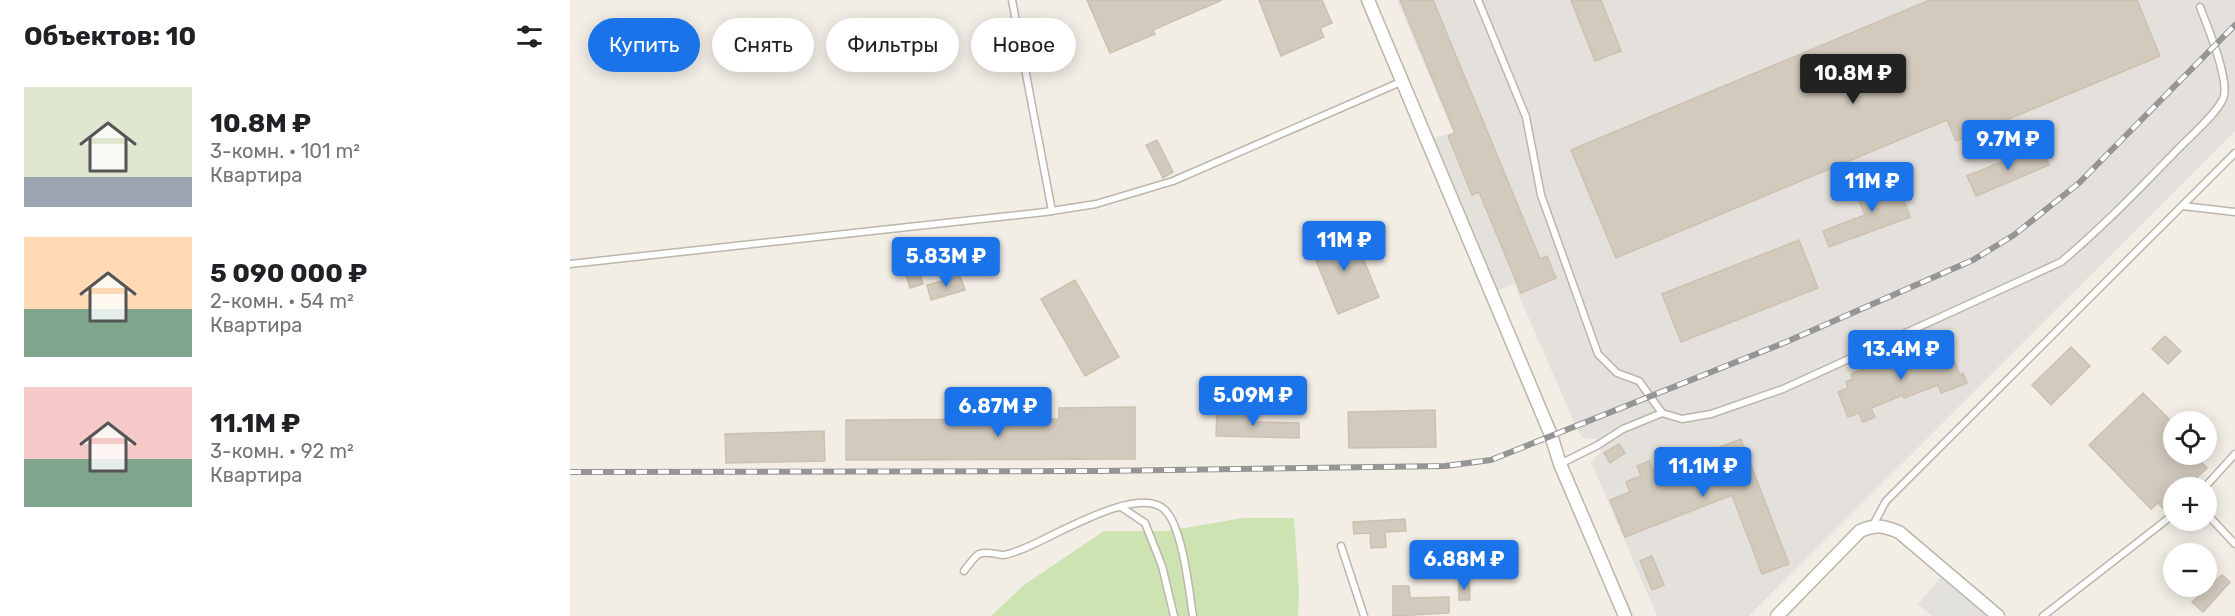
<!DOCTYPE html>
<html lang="ru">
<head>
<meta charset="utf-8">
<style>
	body { margin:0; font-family:Rubik,sans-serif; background:#f6f6f6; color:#202124; height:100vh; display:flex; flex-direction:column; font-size:22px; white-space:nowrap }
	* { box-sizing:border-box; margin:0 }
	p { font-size:20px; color:#757577 }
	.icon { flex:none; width:33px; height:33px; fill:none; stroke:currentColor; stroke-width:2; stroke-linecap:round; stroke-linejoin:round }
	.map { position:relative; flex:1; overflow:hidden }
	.side { display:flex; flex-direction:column; background:#fff; width:570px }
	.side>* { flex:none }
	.hud { position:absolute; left:18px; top:18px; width:570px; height:54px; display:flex; gap:12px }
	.fabs { position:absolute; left:1593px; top:411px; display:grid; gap:12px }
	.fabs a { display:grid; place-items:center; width:54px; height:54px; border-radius:50%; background:#fff; box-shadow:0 3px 15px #0003; font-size:30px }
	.price { position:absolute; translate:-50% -51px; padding:0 14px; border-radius:6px; background:#1a73e8; color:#fff; font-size:20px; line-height:39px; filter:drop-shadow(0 2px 3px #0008) }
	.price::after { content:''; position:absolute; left:50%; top:36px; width:18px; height:14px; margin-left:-9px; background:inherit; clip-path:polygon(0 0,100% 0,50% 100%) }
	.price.current { background:#222; color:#fff }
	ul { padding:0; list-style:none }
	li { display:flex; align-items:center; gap:18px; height:150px; padding:0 24px }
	li span { display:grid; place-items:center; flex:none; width:168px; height:120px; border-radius:0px; color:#555 }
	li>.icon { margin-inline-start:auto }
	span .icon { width:72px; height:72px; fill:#fffc; stroke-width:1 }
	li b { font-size:26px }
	h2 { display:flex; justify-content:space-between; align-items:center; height:72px; padding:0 24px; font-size:26px }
	.chip { padding:0 21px; border-radius:27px; background:#fff; box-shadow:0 3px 15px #0003; font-size:21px; line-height:54px }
	.chip.current { background:#1a73e8; color:#fff }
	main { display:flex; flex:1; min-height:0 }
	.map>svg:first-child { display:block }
</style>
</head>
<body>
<main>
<section class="side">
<h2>Объектов: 10<svg class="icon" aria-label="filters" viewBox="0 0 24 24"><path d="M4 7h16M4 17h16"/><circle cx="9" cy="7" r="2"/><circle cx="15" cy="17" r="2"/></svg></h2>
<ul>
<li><span style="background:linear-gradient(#dfe7d0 75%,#9aa5b1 0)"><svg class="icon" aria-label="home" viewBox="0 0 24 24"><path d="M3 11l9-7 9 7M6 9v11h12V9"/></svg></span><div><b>10.8M ₽</b><p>3-комн. · 101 m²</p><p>Квартира</p></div></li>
<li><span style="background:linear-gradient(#ffd9b3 60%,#7fa58c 0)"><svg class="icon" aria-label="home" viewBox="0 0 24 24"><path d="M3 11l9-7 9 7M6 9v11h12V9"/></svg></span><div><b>5 090 000 ₽</b><p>2-комн. · 54 m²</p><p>Квартира</p></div></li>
<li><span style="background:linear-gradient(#f6c9c9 60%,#7fa58c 0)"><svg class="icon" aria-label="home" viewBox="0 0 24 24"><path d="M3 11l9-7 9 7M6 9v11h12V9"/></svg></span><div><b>11.1M ₽</b><p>3-комн. · 92 m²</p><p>Квартира</p></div></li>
</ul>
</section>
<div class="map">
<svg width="1665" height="616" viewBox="0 0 1665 616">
	<rect width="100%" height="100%" fill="#f2eee6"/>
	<polygon fill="#e4e0db" points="827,0 1665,0 1665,131 1179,616 1087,616 1021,462 1031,452 1025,439 1012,438 1006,427 944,284 928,290 863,139 883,132"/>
	<polygon fill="#cde3b2" points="673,518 724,518 729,590 728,616 421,616 454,585 534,531 597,531"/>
	<polygon fill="#e3e1de" points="1374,573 1424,616 1362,616 1348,604"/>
	<g fill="#d2cabd" stroke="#ccc1b1" stroke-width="1.5">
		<polygon points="517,0 652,0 583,30 585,34 540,53"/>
		<polygon points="689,0 752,0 762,23 750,28 754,37 711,56"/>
		<polygon points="830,0 863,0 970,259 977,256 986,278 951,293 909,192 902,195 878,136 885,133"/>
		<polygon points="1001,0 1031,0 1051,51 1025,61"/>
		<polygon points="1360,0 1567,0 1590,56 1386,141 1377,120 1046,258 1001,150"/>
		<polygon points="587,140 603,172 593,178 576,145"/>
		<polygon points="1470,146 1479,165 1406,196 1397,176"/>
		<polygon points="1326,179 1340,217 1259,247 1253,231 1295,215 1286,194"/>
		<polygon points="781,229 809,297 768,314 740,246"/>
		<polygon points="1229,240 1248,288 1111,342 1092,294"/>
		<polygon points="348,267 353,284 340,288 335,271"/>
		<polygon points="390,276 395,290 361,300 357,285"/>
		<polygon points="505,280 549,357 515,376 471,299"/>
		<polygon points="1595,336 1611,351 1598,364 1582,349"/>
		<polygon points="1377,342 1390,375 1393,373 1397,383 1371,393 1368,385 1334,398 1333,395 1301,408 1305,417 1293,422 1289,413 1278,417 1268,392 1278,388 1276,382 1283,379 1281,374 1309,363 1311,369"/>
		<polygon points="1501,347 1520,366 1481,405 1462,385"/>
		<polygon points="1573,393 1604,424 1604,454 1623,454 1637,468 1616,488 1604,488 1604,500 1594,509 1588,503 1581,509 1519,445"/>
		<polygon points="565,407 565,459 276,460 276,420 489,419 489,408"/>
		<polygon points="865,410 866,447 779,448 778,412"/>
		<polygon points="647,411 684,412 684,422 729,423 729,438 646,436"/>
		<polygon points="254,431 255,461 156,463 155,434"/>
		<polygon points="1171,439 1219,564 1192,574 1162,495 1055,537 1040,500 1060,492 1056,482 1071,476 1067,466 1079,461 1084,472"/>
		<polygon points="1049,444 1055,453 1040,463 1034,453"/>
		<polygon points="835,519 836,531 815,532 816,547 801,548 800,533 784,534 783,522"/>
		<polygon points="1082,556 1094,585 1082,590 1070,561"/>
		<polygon points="1652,575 1660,582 1633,612 1622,602"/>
		<polygon points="889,581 899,581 900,600 889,600"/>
		<polygon points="823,586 839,586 840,598 879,597 879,613 823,616"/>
	</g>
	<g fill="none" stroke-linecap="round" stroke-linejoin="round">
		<g stroke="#bcb6aa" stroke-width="9">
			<g id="service">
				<polyline points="442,0 482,211"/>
				<path d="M908,0l48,117 15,78 57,159 19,19 22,8 23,32 20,6 29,-5 72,-25 278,-127c43,-36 80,-75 119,-115 12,-12 36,-33 43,-48 8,-17 -16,-74 -23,-92"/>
				<polyline points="1613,206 1665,212"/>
				<polyline points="0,264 475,212 526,204 603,181 833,81"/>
				<polyline points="990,464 1028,445 1053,429 1092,413"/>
				<polyline points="1634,488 1665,454"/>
				<polyline points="551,507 575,523 592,566 604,616"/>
				<polyline points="1636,513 1665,544"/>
				<polyline points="1303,525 1316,501 1665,153"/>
				<polyline points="771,546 794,616"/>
				<path d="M394,571c4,-5 10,-14 15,-17 7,-3 16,0 23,1 6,0 12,-3 18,-5 29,-10 117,-67 145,-40 18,18 24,81 28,106"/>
				<polyline points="1473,616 1604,514"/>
			</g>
		</g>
		<g stroke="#bcb6aa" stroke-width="15">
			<g id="minor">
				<polyline points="798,0 981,435 990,464 1055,616"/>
				<path d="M1207,616l83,-85c16,-7 24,-5 39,1l99,84"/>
			</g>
		</g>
		<use href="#service" stroke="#fff" stroke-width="6"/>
		<use href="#minor" stroke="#fff" stroke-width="12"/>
		<g stroke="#959595" stroke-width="6">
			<polyline id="rail" points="0,472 529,471 875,466 921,460 1216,342 1403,260 1444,235 1509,183 1665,25"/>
		</g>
		<use href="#rail" stroke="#fff" stroke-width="4" stroke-dasharray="11" stroke-linecap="butt"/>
	</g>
</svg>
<div class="fabs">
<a><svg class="icon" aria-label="locate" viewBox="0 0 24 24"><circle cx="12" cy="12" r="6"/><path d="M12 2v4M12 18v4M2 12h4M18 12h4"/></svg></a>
<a>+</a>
<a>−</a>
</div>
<b class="price current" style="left:1283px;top:105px">10.8M ₽</b>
<b class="price" style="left:1438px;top:171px">9.7M ₽</b>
<b class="price" style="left:1302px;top:213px">11M ₽</b>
<b class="price" style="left:774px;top:272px">11M ₽</b>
<b class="price" style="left:376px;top:288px">5.83M ₽</b>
<b class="price" style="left:1331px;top:381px">13.4M ₽</b>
<b class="price" style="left:683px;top:427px">5.09M ₽</b>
<b class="price" style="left:428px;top:438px">6.87M ₽</b>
<b class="price" style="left:1133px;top:498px">11.1M ₽</b>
<b class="price" style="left:894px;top:591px">6.88M ₽</b>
<div class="hud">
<a class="chip current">Купить</a>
<a class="chip">Снять</a>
<a class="chip">Фильтры</a>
<a class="chip">Новое</a>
</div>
</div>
</main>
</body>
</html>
